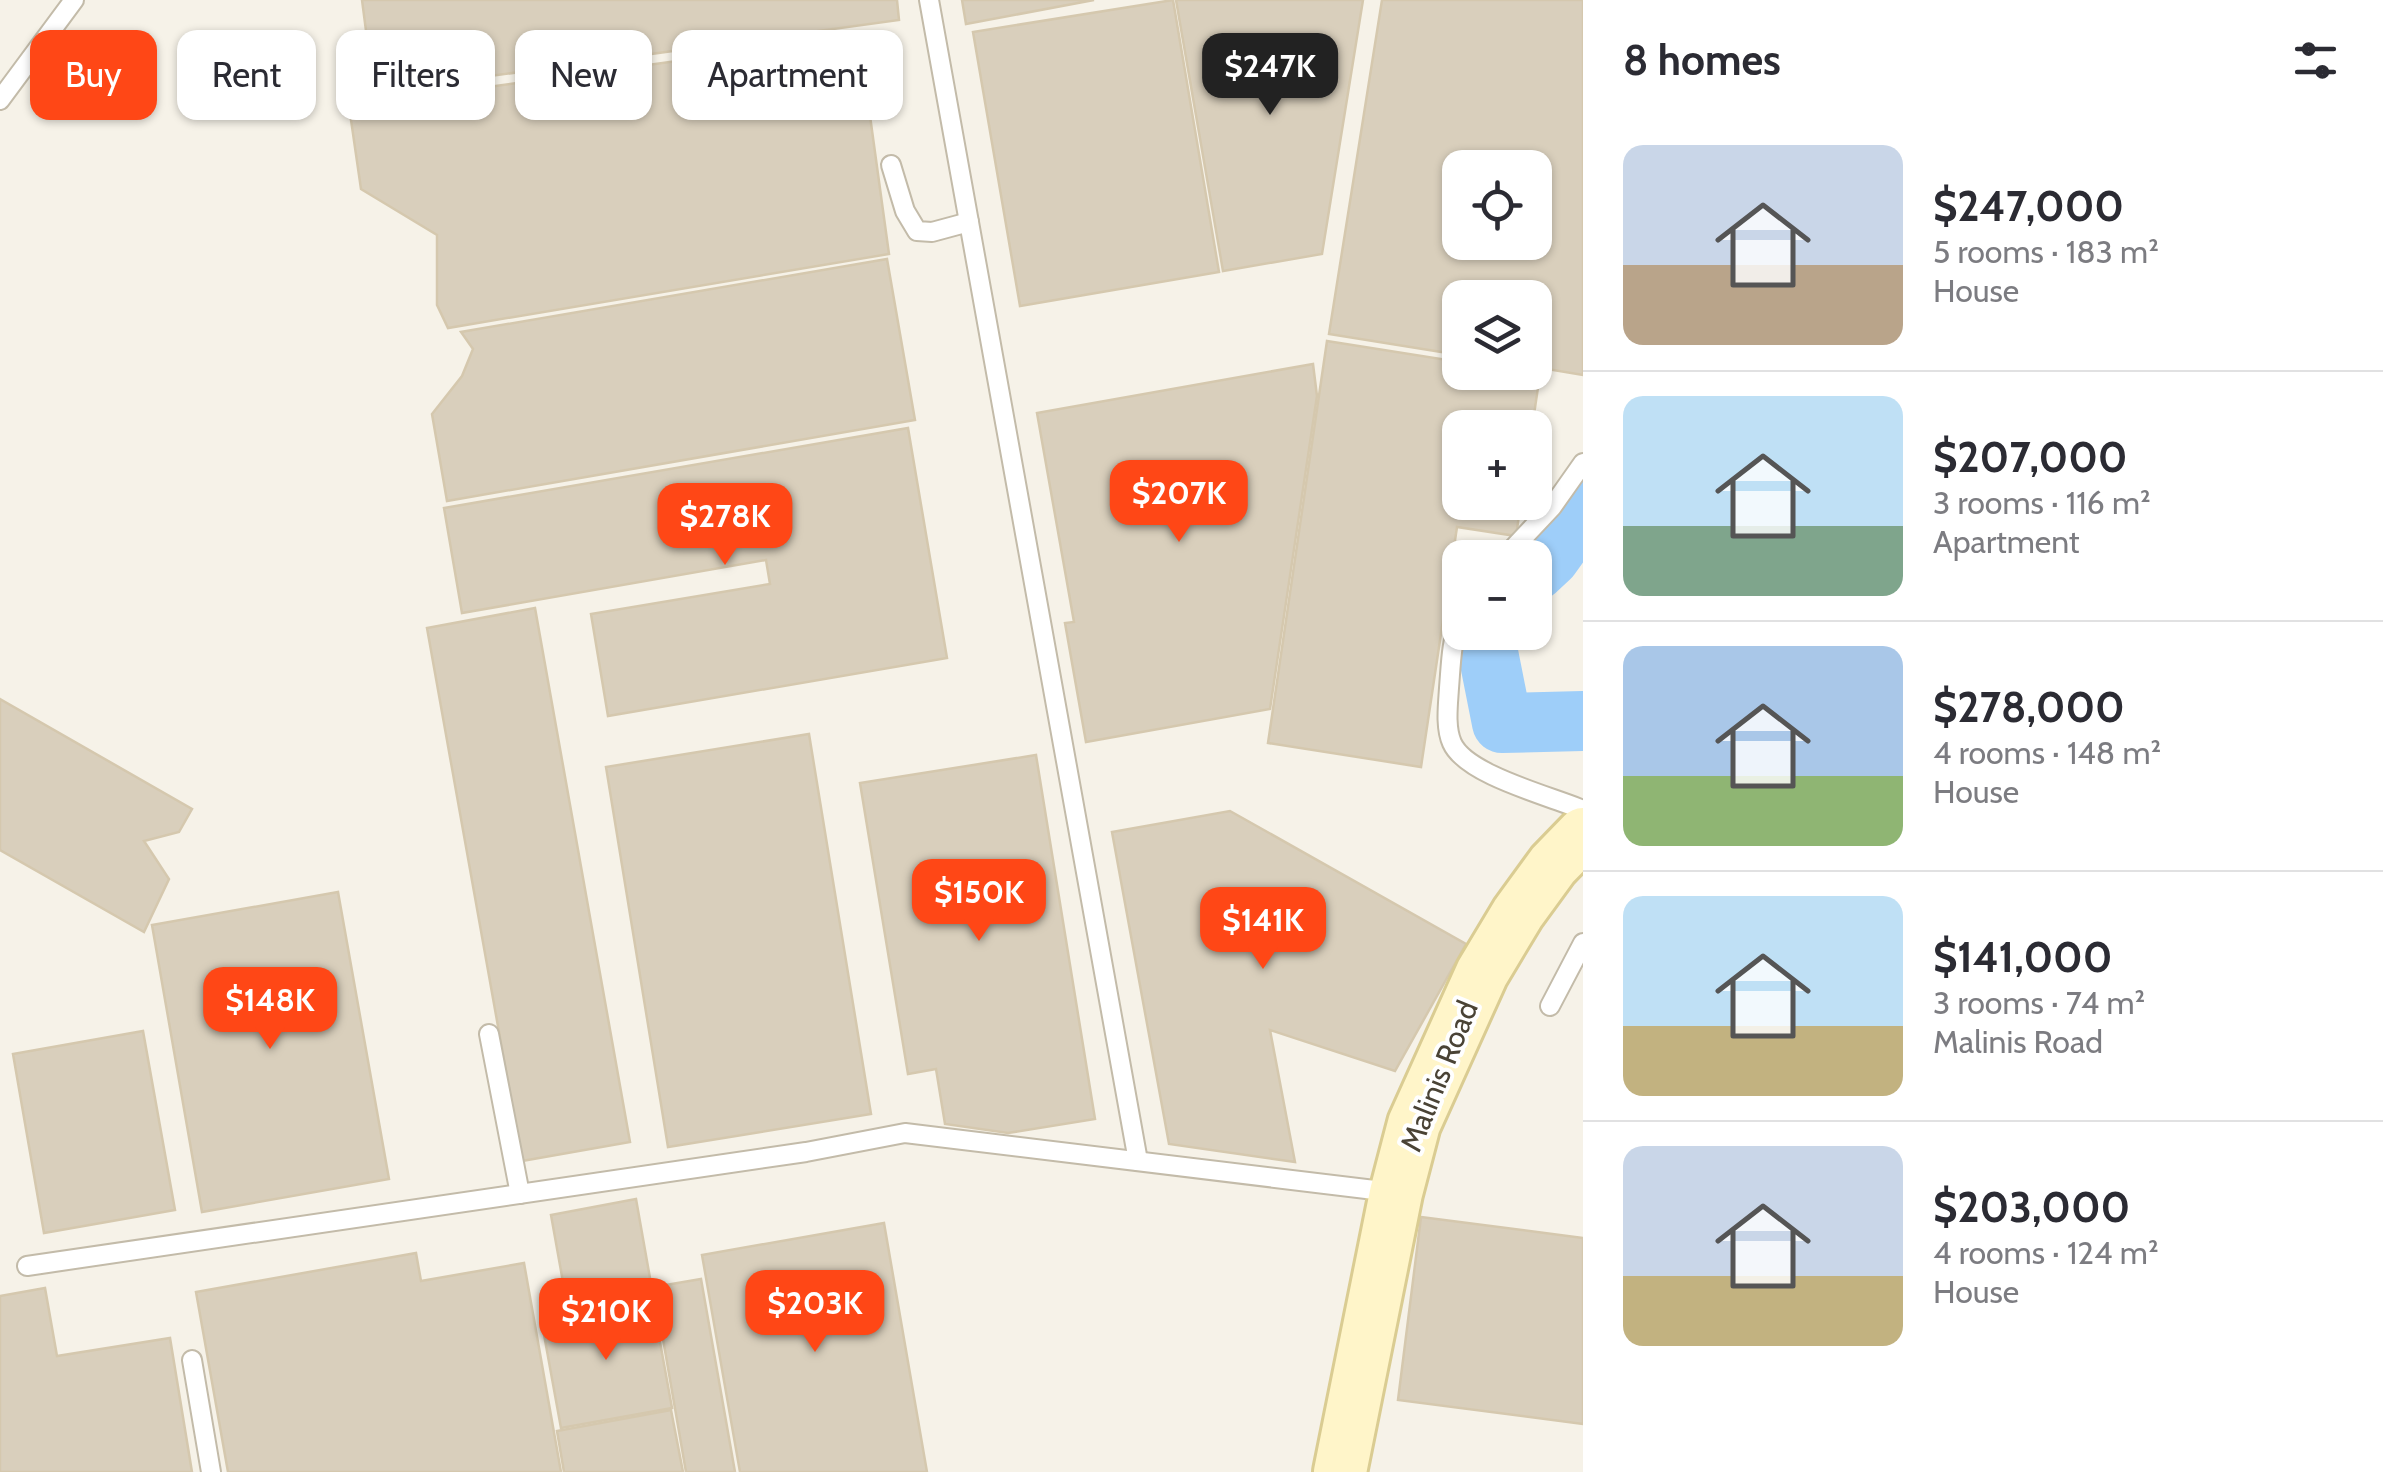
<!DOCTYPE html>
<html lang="en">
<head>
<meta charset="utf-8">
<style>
	body { margin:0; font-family:Cabin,sans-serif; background:#f7f7f7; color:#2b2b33; height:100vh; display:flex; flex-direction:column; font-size:38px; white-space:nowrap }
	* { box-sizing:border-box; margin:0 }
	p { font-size:32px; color:#7c7c81 }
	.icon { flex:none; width:55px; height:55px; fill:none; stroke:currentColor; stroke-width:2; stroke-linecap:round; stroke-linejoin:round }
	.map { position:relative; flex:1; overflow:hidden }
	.panel { display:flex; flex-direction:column; background:#fff; width:800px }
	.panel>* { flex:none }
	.top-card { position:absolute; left:30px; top:30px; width:950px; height:90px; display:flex; gap:20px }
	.controls { position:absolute; left:1442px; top:150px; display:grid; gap:20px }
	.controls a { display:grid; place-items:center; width:110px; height:110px; border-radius:20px; background:#fff; box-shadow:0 2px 8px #0004; font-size:50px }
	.price { position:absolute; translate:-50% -85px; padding:0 22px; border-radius:20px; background:#ff4716; color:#fff; font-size:32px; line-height:65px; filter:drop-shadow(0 2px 5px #0008) }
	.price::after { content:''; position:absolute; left:50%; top:60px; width:30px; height:22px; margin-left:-15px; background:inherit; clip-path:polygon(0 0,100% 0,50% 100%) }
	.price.on { background:#222; color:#fff }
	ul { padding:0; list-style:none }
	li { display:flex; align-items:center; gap:30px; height:250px; padding:0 40px }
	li+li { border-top:2px solid #e1e1e2 }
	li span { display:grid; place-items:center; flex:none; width:280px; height:200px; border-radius:20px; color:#555 }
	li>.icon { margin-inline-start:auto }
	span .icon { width:120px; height:120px; fill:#fffc; stroke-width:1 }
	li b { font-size:42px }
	h2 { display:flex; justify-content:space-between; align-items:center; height:120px; padding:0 40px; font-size:42px }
	.chip { padding:0 35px; border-radius:20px; background:#fff; box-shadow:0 2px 8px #0004; font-size:35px; line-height:90px }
	.chip.on { background:#ff4716; color:#fff }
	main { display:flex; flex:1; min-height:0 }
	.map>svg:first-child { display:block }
</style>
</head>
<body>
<main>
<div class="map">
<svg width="1583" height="1472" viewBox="0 0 1583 1472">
	<rect width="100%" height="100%" fill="#f6f2e8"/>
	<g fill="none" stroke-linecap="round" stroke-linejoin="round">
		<g stroke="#9ecef9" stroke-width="60">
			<polyline points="1535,571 1550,557 1583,511"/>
			<polyline points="1484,632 1502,723 1583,721"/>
		</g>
	</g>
	<g fill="#d9cfbc" stroke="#d5c8ae" stroke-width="2.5" fill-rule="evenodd">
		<polygon points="362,0 897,0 899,20 374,92"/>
		<polygon points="962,0 1094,0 966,24"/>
		<polygon points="1173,0 1219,272 1020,306 973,32"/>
		<polygon points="1176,0 1363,0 1322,254 1223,271"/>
		<path d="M1382,0h201v375l-48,-8v-69h-75v57l-131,-21zM1460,168h75v74h-75z"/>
		<polygon points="859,36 889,254 448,328 437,305 437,235 361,189 349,106"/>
		<polygon points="887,259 915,420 447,501 432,414 462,376 473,349 461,332"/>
		<polygon points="1327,341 1460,362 1460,372 1540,374 1532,428 1460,428 1460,502 1521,502 1516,536 1457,527 1421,767 1268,743"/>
		<polygon points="1313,364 1317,396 1270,709 1086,742 1065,623 1074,622 1037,413"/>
		<polygon points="908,428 947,658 608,716 591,614 770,584 766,560 462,613 444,508"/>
		<polygon points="535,608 630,1142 522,1161 427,628"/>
		<polygon points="0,699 192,809 179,832 144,841 169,879 144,932 0,850"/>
		<polygon points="809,734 871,1114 668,1147 606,767"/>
		<polygon points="1036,755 1095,1119 1008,1133 945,1124 936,1069 908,1074 860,783"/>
		<polygon points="1230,811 1466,944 1395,1071 1270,1030 1295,1162 1169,1144 1112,832"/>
		<polygon points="338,892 389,1179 202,1212 152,925"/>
		<polygon points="143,1031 175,1210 44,1233 13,1054"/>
		<polygon points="636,1199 653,1295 568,1310 551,1215"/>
		<polygon points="1421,1217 1583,1238 1583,1424 1398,1400"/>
		<polygon points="884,1223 927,1472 740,1472 702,1255"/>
		<polygon points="416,1253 421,1281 524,1263 561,1472 228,1472 196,1292"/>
		<polygon points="701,1279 735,1472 686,1472 654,1287"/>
		<polygon points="45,1288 57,1356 170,1338 192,1472 0,1472 0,1296"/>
		<polygon points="652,1298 672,1408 561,1428 541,1318"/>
		<polygon points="671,1410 683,1472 564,1472 557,1431"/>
	</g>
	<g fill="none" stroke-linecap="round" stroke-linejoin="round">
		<g stroke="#c3bba9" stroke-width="22">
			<g id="lane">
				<polyline points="929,0 1138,1161"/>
				<polyline points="0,100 74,0"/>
				<polyline points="891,165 905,211 917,231 932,232 969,222"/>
				<polyline points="1504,558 1552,507 1583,463"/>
				<path d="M1460,619c-9,23 -9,45 -11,69 -1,17 -4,39 3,55 14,32 98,53 131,67"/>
				<polyline points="1550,1006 1583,943"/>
				<polyline points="489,1034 520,1194"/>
				<polyline points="27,1266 806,1152 905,1133 1391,1192"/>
				<polyline points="192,1360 211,1472"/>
			</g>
		</g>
		<g stroke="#dacc92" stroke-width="58">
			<polyline id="secondary" points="1340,1472 1396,1193 1414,1124 1482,973 1518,913 1553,865 1583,834"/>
		</g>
		<use href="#lane" stroke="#fff" stroke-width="18"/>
		<use href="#secondary" stroke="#fff5c9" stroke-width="52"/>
	</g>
	<g text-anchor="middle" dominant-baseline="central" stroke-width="8" stroke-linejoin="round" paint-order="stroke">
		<g font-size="30" fill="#4a4335" stroke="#fff">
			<text transform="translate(1439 1076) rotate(-68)">Malinis Road</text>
		</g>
	</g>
</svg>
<div class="controls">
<a><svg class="icon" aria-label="locate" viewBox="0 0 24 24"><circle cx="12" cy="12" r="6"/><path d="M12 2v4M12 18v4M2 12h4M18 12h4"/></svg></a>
<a><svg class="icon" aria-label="layers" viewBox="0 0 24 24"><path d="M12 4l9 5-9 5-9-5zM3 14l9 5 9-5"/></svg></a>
<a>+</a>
<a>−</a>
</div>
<b class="price on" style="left:1270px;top:118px">$247K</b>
<b class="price" style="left:1179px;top:545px">$207K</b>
<b class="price" style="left:725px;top:568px">$278K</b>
<b class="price" style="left:979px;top:944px">$150K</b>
<b class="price" style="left:1263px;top:972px">$141K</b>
<b class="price" style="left:270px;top:1052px">$148K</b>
<b class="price" style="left:815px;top:1355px">$203K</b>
<b class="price" style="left:606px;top:1363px">$210K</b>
<div class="top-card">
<a class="chip on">Buy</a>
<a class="chip">Rent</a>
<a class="chip">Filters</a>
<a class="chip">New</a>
<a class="chip">Apartment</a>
</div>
</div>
<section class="panel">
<h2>8 homes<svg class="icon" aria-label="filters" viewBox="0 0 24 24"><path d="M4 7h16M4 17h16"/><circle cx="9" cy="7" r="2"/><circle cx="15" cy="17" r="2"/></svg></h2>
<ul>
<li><span style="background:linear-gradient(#c9d6e8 60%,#b9a48a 0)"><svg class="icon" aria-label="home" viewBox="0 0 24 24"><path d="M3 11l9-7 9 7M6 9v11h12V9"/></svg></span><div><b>$247,000</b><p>5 rooms · 183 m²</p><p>House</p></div></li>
<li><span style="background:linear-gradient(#bfe0f5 65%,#7fa58c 0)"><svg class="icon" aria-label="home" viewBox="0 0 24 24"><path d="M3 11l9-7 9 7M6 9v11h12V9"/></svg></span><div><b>$207,000</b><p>3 rooms · 116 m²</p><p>Apartment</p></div></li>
<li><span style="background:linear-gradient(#a9c7e8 65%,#8fb573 0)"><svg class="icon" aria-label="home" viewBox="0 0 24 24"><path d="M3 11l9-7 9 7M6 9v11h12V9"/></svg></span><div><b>$278,000</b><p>4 rooms · 148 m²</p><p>House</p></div></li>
<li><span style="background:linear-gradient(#bfe0f5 65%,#c2b280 0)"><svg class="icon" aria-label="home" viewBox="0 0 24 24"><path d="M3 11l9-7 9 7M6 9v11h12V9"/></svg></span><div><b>$141,000</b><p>3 rooms · 74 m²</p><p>Malinis Road</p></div></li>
<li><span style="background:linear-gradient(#c9d6e8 65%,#c2b280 0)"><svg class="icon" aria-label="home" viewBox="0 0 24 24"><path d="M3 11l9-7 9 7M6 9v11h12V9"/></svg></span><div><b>$203,000</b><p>4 rooms · 124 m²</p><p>House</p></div></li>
</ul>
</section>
</main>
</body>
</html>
